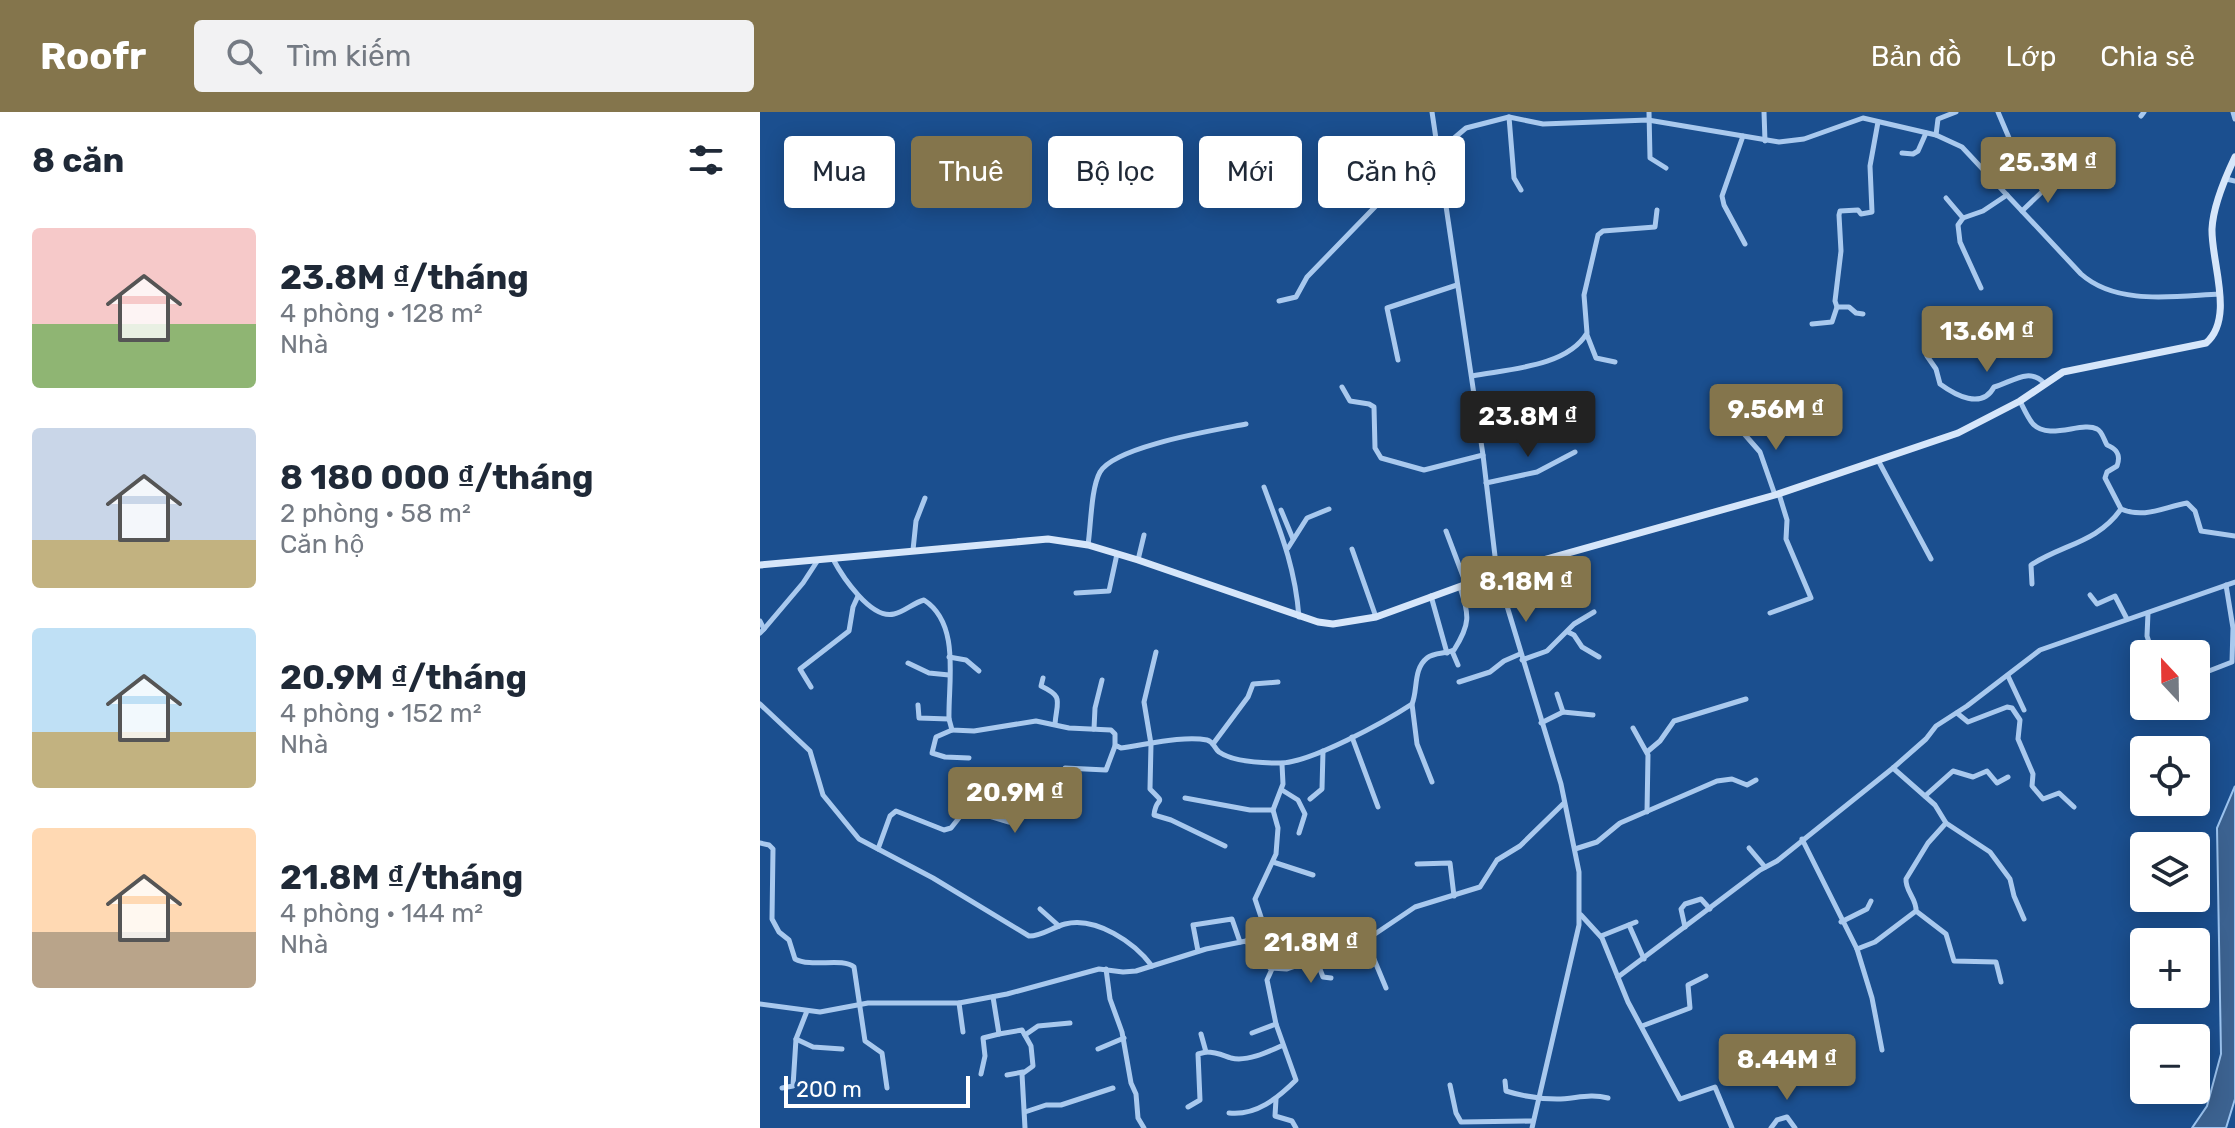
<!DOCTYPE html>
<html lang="vi">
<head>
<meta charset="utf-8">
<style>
	body { margin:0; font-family:Rubik,sans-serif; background:#f2f2f3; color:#1f2937; height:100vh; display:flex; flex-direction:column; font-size:30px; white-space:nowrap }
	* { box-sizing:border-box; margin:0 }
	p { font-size:26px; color:#747a83 }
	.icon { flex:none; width:44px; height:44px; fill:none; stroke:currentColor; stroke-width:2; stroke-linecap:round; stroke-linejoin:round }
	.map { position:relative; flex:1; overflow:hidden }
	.details { display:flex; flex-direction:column; background:#fff; width:760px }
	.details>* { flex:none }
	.hud { position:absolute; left:24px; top:24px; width:760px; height:72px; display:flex; gap:16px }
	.needle { width:52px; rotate:338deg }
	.tools { position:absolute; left:1370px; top:528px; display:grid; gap:16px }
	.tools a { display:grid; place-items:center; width:80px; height:80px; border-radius:8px; background:#fff; box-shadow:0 4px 20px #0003; font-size:40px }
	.scale { position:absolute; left:24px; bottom:20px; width:186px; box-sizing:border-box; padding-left:8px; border:4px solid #fff; border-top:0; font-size:22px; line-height:28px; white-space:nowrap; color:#fff; -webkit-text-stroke:6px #1b4f8f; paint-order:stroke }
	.price { position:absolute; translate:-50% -68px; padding:0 18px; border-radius:8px; background:#84754c; color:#fff; font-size:26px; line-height:52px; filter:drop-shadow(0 2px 4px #0008) }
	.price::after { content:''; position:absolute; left:50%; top:48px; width:24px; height:18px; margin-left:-12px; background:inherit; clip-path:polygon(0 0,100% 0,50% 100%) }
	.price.selected { background:#222; color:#fff }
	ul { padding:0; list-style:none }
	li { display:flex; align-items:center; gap:24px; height:200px; padding:0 32px }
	li span { display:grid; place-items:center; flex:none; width:224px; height:160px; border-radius:8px; color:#555 }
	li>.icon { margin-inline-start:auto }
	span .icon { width:96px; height:96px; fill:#fffc; stroke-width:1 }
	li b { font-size:34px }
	h2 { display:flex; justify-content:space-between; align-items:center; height:96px; padding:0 32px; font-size:34px }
	.chip { padding:0 28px; border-radius:8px; background:#fff; box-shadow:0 4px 20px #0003; font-size:28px; line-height:72px }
	.chip.selected { background:#84754c; color:#fff }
	header { display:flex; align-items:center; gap:48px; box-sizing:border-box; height:112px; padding:0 40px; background:#84754c; color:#fff }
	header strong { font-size:38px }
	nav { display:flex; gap:44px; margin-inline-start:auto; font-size:28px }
	.search { width:560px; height:72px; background:#f2f2f3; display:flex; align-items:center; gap:20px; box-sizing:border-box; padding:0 28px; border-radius:8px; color:#747a83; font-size:30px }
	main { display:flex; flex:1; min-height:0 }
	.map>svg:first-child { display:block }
</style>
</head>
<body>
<header>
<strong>Roofr</strong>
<div class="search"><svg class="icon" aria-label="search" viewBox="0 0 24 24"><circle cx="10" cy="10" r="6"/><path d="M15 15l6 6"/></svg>Tìm kiếm</div>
<nav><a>Bản đồ</a><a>Lớp</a><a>Chia sẻ</a></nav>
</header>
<main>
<section class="details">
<h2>8 căn<svg class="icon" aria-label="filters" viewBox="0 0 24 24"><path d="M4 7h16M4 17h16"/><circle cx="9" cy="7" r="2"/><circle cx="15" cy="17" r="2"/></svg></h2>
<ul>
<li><span style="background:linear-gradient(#f6c9c9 60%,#8fb573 0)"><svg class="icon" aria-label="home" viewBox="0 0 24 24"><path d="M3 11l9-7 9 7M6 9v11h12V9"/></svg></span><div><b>23.8M ₫/tháng</b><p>4 phòng · 128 m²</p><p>Nhà</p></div></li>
<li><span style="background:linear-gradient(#c9d6e8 70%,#c2b280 0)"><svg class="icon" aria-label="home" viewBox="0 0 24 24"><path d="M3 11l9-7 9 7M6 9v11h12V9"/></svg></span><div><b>8 180 000 ₫/tháng</b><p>2 phòng · 58 m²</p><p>Căn hộ</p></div></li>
<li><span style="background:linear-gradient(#bfe0f5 65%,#c2b280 0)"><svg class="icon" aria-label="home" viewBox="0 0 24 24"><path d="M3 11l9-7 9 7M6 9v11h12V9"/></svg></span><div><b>20.9M ₫/tháng</b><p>4 phòng · 152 m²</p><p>Nhà</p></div></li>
<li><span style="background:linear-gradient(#ffd9b3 65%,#b9a48a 0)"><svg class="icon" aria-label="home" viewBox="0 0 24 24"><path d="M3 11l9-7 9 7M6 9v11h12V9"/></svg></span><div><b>21.8M ₫/tháng</b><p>4 phòng · 144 m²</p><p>Nhà</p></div></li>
</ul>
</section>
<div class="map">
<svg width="1475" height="1016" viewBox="0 0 1475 1016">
	<rect width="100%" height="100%" fill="#1b4f8f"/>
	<polygon fill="#3c6290" stroke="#9cc4f0" stroke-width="2" points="1475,674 1475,987 1466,1016 1432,1016 1447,994 1461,942 1457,716"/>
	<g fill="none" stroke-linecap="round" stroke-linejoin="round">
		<g stroke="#a9c9ee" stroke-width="5">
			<polyline points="672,0 723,343 737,461 801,672 819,760 819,813 772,1016"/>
			<polyline points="889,0 890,46 906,56"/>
			<polyline points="1004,0 1005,29"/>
			<polyline points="1473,0 1475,7"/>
			<polyline points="1381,4 1384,0"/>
			<polyline points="749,5 754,66 761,78"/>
			<polyline points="1176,23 1178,7 1196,0"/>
			<polyline points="983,24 962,84 964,93 985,132"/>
			<path d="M680,38l26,-22 43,-11 34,7 105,-4 131,22 25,-3 59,-21 73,17 26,12 119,127c36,32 94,22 139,20"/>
			<polyline points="1142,41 1153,42 1158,39 1166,21"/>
			<polyline points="1222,55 1252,33 1238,0"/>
			<polyline points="1466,67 1475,69"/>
			<polyline points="1186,86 1203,106"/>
			<polyline points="1262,99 1288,74 1303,68"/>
			<polyline points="1221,176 1200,130 1198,113 1203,106 1223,99 1247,83"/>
			<polyline points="519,189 536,185 547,165 643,66 663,52 680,46"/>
			<polyline points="1103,202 1096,201 1089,195 1077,195 1075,189 1081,139 1079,103 1080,99 1098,98 1101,102 1112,100 1110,54 1118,10"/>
			<polyline points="1052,212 1072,210 1077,195"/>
			<polyline points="827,223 836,246 855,250"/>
			<path d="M1167,244l9,13 4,15c15,11 42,26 54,3 18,-5 35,-20 50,-4"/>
			<polyline points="638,248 627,196 697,173"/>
			<path d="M712,264c36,-7 95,-9 115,-43l-3,-38 14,-60 5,-4 52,-4 2,-17"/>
			<polyline points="582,275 590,289 609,292 614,295 615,336 621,346 664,358 723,343"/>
			<path d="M1260,289c4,8 8,17 13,23 16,17 49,-3 64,5 5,2 7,11 10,16 10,4 14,10 10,21l-10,6 -2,6 16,31c23,10 43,-2 66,-6l8,8 6,20 34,5"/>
			<polyline points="979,316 1000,340 1015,383"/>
			<polyline points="1119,350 1171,447"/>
			<polyline points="726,371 777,360 815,340"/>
			<path d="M504,375c17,46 31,80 35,130"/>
			<polyline points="521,398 533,427"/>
			<polyline points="686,419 706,472"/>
			<path d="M328,433c3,-20 3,-57 12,-73 15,-26 116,-42 146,-48"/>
			<polyline points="528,436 547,406 569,397"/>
			<polyline points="592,437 616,505"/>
			<polyline points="153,438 156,409 165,386"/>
			<path d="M73,447c9,17 38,61 61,55 10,-2 19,-11 30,-14 37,24 24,82 25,119l3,11 22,1 62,-10 33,7 42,2 4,4v11l6,3c24,-3 63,-13 86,-8 7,2 7,8 12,12 14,10 44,11 60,11 30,1 107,-42 133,-59 6,-14 1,-35 15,-46 7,-6 19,-4 27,-8 17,-27 15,-34 6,-63"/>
			<polyline points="378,448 384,423"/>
			<path d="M1272,472l-1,-19c32,-21 66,-22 90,-56"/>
			<polyline points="316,481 349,479 357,442"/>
			<polyline points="1330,483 1337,492 1355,484 1367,507"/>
			<polyline points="671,484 687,541"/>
			<polyline points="1010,501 1051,486 1026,427 1027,408 1019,382"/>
			<polyline points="1388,501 1387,524 1393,542"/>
			<polyline points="0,509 4,517 0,521"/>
			<polyline points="4,517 43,471 58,448"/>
			<polyline points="808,520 814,523 822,535 839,545"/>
			<polyline points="692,539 698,553"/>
			<path d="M396,540l-12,50 7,42 -1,45c18,18 6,5 4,26l17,5 54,26"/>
			<polyline points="189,545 206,548 219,559"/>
			<polyline points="762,548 787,539 814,512 834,500"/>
			<polyline points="148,551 169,561 189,563"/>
			<polyline points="1248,564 1264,598"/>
			<polyline points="1436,564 1472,550 1473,516 1466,473"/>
			<path d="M283,566l-2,8c23,11 16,14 14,38"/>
			<polyline points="699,570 730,560 744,549 760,542"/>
			<polyline points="51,575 40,557 89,519 93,495 98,484"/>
			<polyline points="797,582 803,600"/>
			<path d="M0,592l50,47 13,44 36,44 74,39 96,58c13,0 24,-9 36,-12 31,-8 70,19 87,42"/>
			<polyline points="652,592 657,632 672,670"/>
			<polyline points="158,593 159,606 189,607"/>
			<polyline points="1197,601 1208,610 1247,595 1252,596 1260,608 1258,627 1273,662 1272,674 1283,687 1299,681 1314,695"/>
			<polyline points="781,611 803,600 833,603"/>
			<polyline points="873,616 888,643 887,700"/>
			<polyline points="334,617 335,596 342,568"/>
			<polyline points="192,618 176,625 172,641 185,645 209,646"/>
			<polyline points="592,625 618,695"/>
			<polyline points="453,632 488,585 493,572 518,570"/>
			<polyline points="887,640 900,629 914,609 986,587"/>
			<polyline points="1133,656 1175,693 1186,711 1230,740 1250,767 1254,784 1264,807"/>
			<polyline points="522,678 538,688 545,702 539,721"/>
			<polyline points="1165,684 1193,659 1213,665 1227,659 1237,671 1248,665"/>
			<polyline points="425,686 490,698 513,698"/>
			<polyline points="550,687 562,677 563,639"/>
			<polyline points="1042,727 1097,837 1112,886 1122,938"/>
			<path d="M0,731l9,2 4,4 -1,70 7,13 10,8 6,19c17,9 47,-2 59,8l11,74 17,12 5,35"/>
			<polyline points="989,736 1005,755"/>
			<polyline points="118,737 130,704 136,699 184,718 191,716 206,697 249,710 272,693 298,681 305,656 346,658 355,634"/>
			<polyline points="815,737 837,730 860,711 957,669 972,667 987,673 996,668"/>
			<polyline points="513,750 553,763"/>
			<polyline points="657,752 690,751 694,784"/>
			<polyline points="280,797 299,814"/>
			<polyline points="1156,799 1186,822 1194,849 1236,850 1241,870"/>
			<polyline points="821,803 842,826 868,890 920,987 955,975 972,1016"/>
			<polyline points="1081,810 1107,797 1111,789"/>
			<polyline points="869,813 884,847"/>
			<polyline points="925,815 921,797 925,792 941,787 950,797"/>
			<polyline points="841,824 876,810"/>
			<polyline points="606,828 626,876"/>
			<polyline points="486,829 505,817 495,787 516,742 518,716 513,698 523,672 522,652"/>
			<path d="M1097,837l18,-7 41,-31c1,-12 -11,-20 -10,-32l22,-36 18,-20"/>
			<polyline points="438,839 433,813 472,807 480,830"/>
			<polyline points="556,847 563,865 571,866"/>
			<polyline points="346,857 350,887 362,920 371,971 376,982 378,1006 384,1016"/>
			<polyline points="858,865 1000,758 1017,749 1133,656 1166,627 1176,614 1207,594 1280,538 1475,470"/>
			<polyline points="233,885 239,922 262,918 271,934 273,954 262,962 265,1016"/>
			<polyline points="199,891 203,920"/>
			<polyline points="0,892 60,900 108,891 199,891 247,882 339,857 363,860 376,859 446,837 486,829 510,856 527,857 588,836 606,828 655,795 720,775 737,748 760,734 804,691"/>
			<polyline points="882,914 930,896 928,873 946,864"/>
			<polyline points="492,921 516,912"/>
			<path d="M441,922l5,18c11,0 16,3 25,6 16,4 37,-6 50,-12"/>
			<polyline points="265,923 278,914 310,911"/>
			<polyline points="36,927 53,935 82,937"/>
			<polyline points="338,937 364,926"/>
			<polyline points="221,962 225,944 223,926 239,922"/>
			<polyline points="247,963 263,960"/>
			<path d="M745,969l1,10c16,5 34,8 51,8 18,0 32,-6 51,-1"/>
			<polyline points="690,973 696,1001 701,1010 773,1009"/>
			<polyline points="22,976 33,974 36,927 47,899"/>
			<polyline points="516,987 515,1004 532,1009 536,1016"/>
			<polyline points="428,995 440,988 438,942 446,940"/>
			<polyline points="265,1000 286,993 301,993 353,976"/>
			<path d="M469,1001c27,3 49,-15 67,-33l-20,-56 -9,-44 5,-11"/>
			<polyline points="1011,1016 1017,1008 1027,1005 1035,1016"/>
		</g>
		<path stroke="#d6e6fa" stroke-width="7" d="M0,453l288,-26 40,6 50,15 180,62 15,2 43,-7 121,-44 278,-78 183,-62 62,-32 43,-29 143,-29c29,-25 5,-81 6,-114 1,-23 13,-51 23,-72"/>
	</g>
</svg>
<div class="tools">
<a><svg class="needle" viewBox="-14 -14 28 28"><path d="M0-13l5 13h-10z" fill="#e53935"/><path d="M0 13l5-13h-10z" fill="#747a83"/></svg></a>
<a><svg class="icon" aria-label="locate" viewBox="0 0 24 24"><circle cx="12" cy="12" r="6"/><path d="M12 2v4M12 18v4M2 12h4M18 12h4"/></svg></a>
<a><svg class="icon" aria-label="layers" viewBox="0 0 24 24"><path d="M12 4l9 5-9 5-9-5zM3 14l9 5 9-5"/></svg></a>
<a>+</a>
<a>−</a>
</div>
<div class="scale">200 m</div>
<b class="price" style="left:1288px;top:93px">25.3M ₫</b>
<b class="price" style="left:1227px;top:262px">13.6M ₫</b>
<b class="price" style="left:1016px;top:340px">9.56M ₫</b>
<b class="price selected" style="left:768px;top:347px">23.8M ₫</b>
<b class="price" style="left:766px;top:512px">8.18M ₫</b>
<b class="price" style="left:255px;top:723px">20.9M ₫</b>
<b class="price" style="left:551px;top:873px">21.8M ₫</b>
<b class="price" style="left:1027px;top:990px">8.44M ₫</b>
<div class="hud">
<a class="chip">Mua</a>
<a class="chip selected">Thuê</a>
<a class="chip">Bộ lọc</a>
<a class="chip">Mới</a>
<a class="chip">Căn hộ</a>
</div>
</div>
</main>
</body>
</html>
